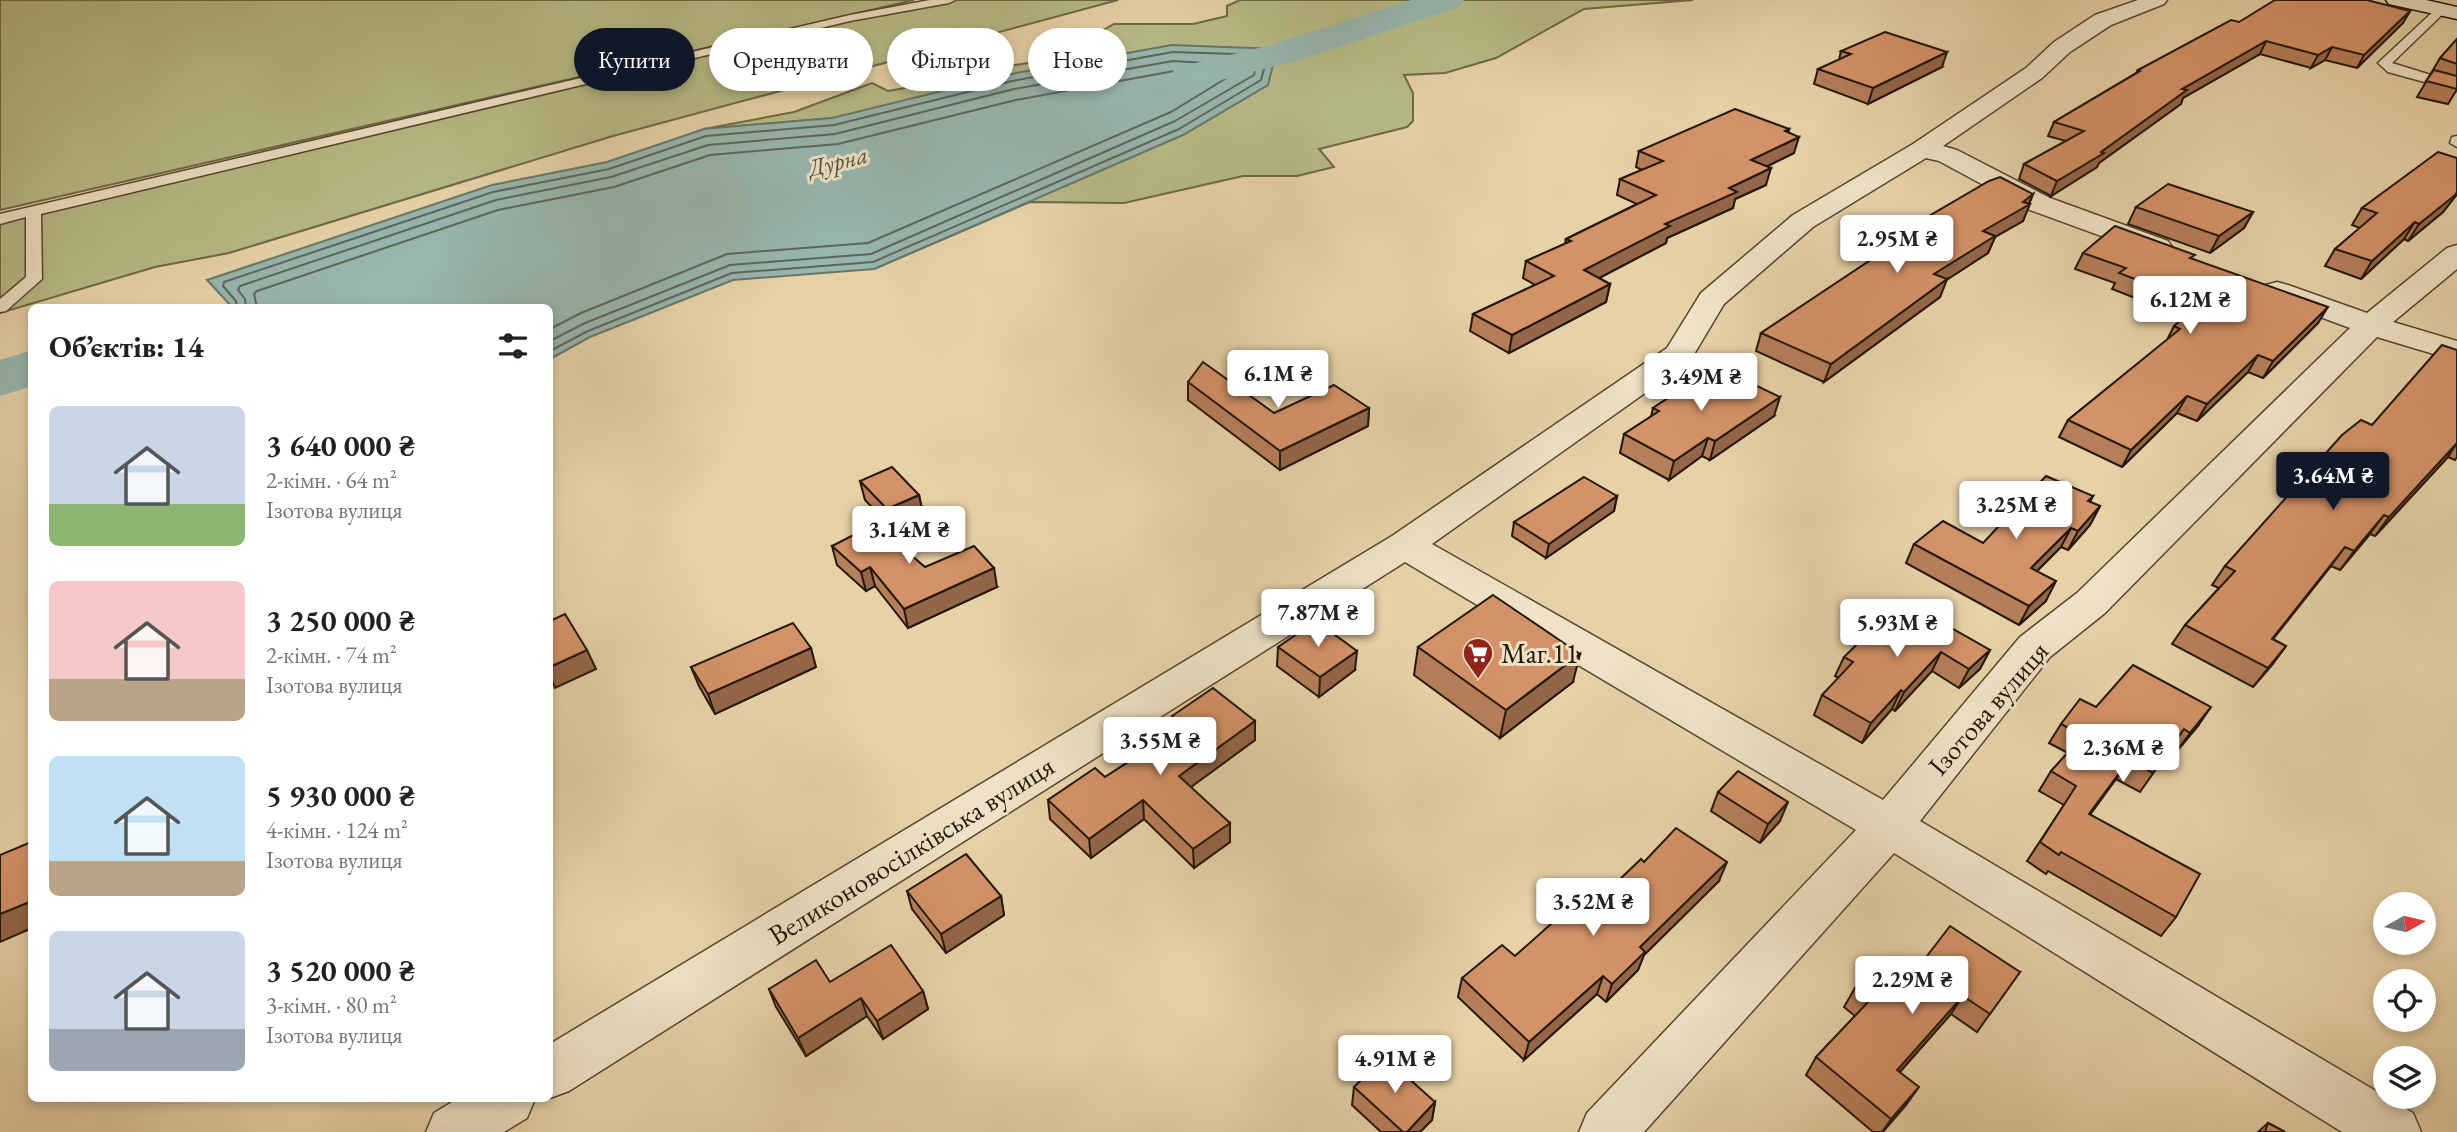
<!DOCTYPE html>
<html lang="uk">
<head>
<meta charset="utf-8">
<style>
	body { margin:0; font-family:"EB Garamond",serif; background:#f6f6f6; color:#202124; height:100vh; display:flex; flex-direction:column; font-size:26px; white-space:nowrap }
	* { box-sizing:border-box; margin:0 }
	p { font-size:23px; color:#757577 }
	.icon { flex:none; width:38px; height:38px; fill:none; stroke:currentColor; stroke-width:2; stroke-linecap:round; stroke-linejoin:round }
	.map { position:relative; flex:1; overflow:hidden }
	.drawer { position:absolute; left:28px; top:304px; width:525px; height:798px; display:flex; flex-direction:column; background:#fff; border-radius:10px; box-shadow:0 4px 10px #0003 }
	.drawer>* { flex:none }
	.hud { position:absolute; left:574px; top:28px; width:665px; height:63px; display:flex; gap:14px }
	.needle { width:46px; rotate:82deg }
	.controls { position:absolute; left:2373px; top:892px; display:grid; gap:14px }
	.controls a { display:grid; place-items:center; width:63px; height:63px; border-radius:50%; background:#fff; box-shadow:0 4px 10px #0003; font-size:35px }
	.price { position:absolute; translate:-50% -60px; padding:0 16px; border-radius:7px; background:#fff; color:#222; font-size:23px; line-height:46px; filter:drop-shadow(0 2px 4px #0008) }
	.price::after { content:''; position:absolute; left:50%; top:42px; width:21px; height:16px; margin-left:-10px; background:inherit; clip-path:polygon(0 0,100% 0,50% 100%) }
	.price.on { background:#111827; color:#fff }
	ul { padding:0; list-style:none }
	li { display:flex; align-items:center; gap:21px; height:175px; padding:0 21px }
	li span { display:grid; place-items:center; flex:none; width:196px; height:140px; border-radius:10px; color:#555 }
	li>.icon { margin-inline-start:auto }
	span .icon { width:84px; height:84px; fill:#fffc; stroke-width:1 }
	li b { font-size:30px }
	h2 { display:flex; justify-content:space-between; align-items:center; height:84px; padding:0 21px; font-size:30px }
	.tag { padding:0 24px; border-radius:32px; background:#fff; box-shadow:0 4px 10px #0003; font-size:24px; line-height:63px }
	.tag.on { background:#111827; color:#fff }
	.map>svg:first-child { display:block }
</style>
</head>
<body>
<div class="map">
<svg width="2457" height="1132" viewBox="0 0 2457 1132">
	<rect width="100%" height="100%" fill="#e7d2a8"/>
	<filter id="stains"><feTurbulence type="fractalNoise" baseFrequency=".00286" numOctaves="4"/><feColorMatrix values="0 0 0 0 .2 0 0 0 0 .09 0 0 0 0 .02 0 0 0 .5 -.17"/></filter>
	<radialGradient id="worn" r=".72"><stop offset=".6" stop-color="#630" stop-opacity="0"/><stop offset="1" stop-color="#630" stop-opacity=".3"/></radialGradient>
	<g fill="#b7bb86" stroke="#6d6946" stroke-width="2">
		<polygon points="0,0 914,0 0,210"/>
		<polygon points="953,0 1118,0 613,136 229,253 155,267 0,313 0,217 858,19"/>
		<polygon points="1240,0 1693,0 1584,9 1496,58 1445,73 1404,75 1413,93 1413,121 1407,127 1319,149 1334,167 1297,176 1243,176 1124,203 1030,202 874,269 832,118 704,129 794,112 872,83 888,91 922,85 950,76 1051,59 1114,24 1193,24 1227,16 1227,6"/>
	</g>
	<polygon fill="#97b6ae" stroke="#69766b" stroke-width="2" points="1172,45 1277,49 1268,85 1183,135 874,269 733,280 590,337 550,359 550,308 233,308 207,280 492,185 607,162 704,129 832,118 1011,74"/>
	<g fill="none" stroke-linecap="round" stroke-linejoin="round">
		<g stroke="#5d665a" stroke-width="2">
			<polyline points="237,308 236,301 223,286 224,282 493,192 609,169 706,136 834,125 1012,81 1173,52 1264,55 1267,58 1261,80 1179,129 873,262 732,273 588,331 550,351"/>
			<polyline points="246,308 245,299 238,290 240,286 496,200 611,177 708,145 835,134 1014,89 1173,61 1256,66 1254,75 1175,121 871,254 730,265 585,323 550,341"/>
			<polyline points="257,308 254,294 257,291 498,210 614,187 710,155 838,144 1016,100 1174,71 1227,75 1225,79 1171,112 868,243 727,254 581,313 550,329"/>
		</g>
		<g fill="#97b6ae" fill-rule="evenodd">
			<polygon points="1411,0 1464,0 1459,7 1296,61 1189,88 1175,84 1170,76 1175,68 1271,45"/>
			<polygon points="32,350 32,386 0,396 0,360"/>
		</g>
		<g stroke="#54462f" stroke-width="3">
			<g id="lane">
				<polygon points="930,0 955,0 949,3 850,21 41,214 42,279 6,311 0,312 0,299 26,277 26,217 0,224 0,214 850,15"/>
				<polygon points="2437,8 2447,10 2392,63 2457,83 2457,91 2388,72 2378,63"/>
				<polygon points="2457,136 2457,147 2450,143 2452,137"/>
			</g>
		</g>
		<g stroke="#54462f" stroke-width="3">
			<g id="street">
				<polygon points="2138,0 2167,0 2164,4 2111,25 2070,52 2042,78 1943,146 1957,150 2050,198 2168,241 2172,247 2168,253 2158,256 2148,253 2030,210 1939,161 1926,158 1813,227 1724,304 1690,361 1432,544 1883,800 2020,637 2077,593 2350,328 2266,297 2262,291 2266,285 2277,282 2288,285 2367,313 2447,248 2457,245 2457,269 2393,322 2457,341 2457,361 2377,337 2105,613 2050,657 1920,821 2413,1113 2421,1132 2342,1132 1894,853 1644,1132 1579,1132 1587,1113 1856,830 1405,562 569,1091 550,1098 550,1044 1392,536 1667,348 1701,293 1793,215 1913,144 2026,68 2054,42 2095,15"/>
				<polygon points="457,1099 535,1099 527,1118 504,1132 426,1132 434,1113"/>
			</g>
		</g>
		<g stroke="#231707" stroke-width="3">
			<polygon id="secondary" points="2386,0 2426,0 2457,7 2457,19 2389,4"/>
		</g>
		<use href="#lane" fill="#efe2c6" fill-rule="evenodd"/>
		<use href="#street" fill="#efe2c6" fill-rule="evenodd"/>
		<use href="#secondary" fill="#efe2c6" fill-rule="evenodd"/>
	</g>
	<g fill="#b67e59" stroke="#231707" stroke-width="2">
		<polygon points="2410,11 2403,23 2357,68 2325,60 2311,68 2260,54 2183,98 2181,104 2099,163 2097,167 2051,196 2019,179 2024,164 2066,141 2048,136 2054,122 2136,73 2138,70 2239,22"/>
		<polygon points="2457,39 2457,89 2448,104 2417,97 2440,58"/>
		<polygon points="1841,51 1942,67 1868,104 1814,84 1818,69 1839,60"/>
		<polygon points="1789,129 1788,133 1794,153 1766,167 1766,185 1735,199 1733,208 1667,238 1666,243 1599,278 1610,284 1606,302 1509,353 1470,331 1473,314 1535,285 1523,278 1526,261 1565,244 1566,239 1637,204 1617,195 1620,179 1642,170 1636,167 1639,151"/>
		<polygon points="2457,158 2457,194 2443,212 2408,241 2404,239 2361,279 2325,266 2335,249 2360,228 2352,225 2362,208"/>
		<polygon points="2033,194 2023,221 1995,237 1988,253 1947,279 1940,297 1824,382 1756,351 1761,333 1915,231 1917,223"/>
		<polygon points="2136,207 2253,212 2244,228 2210,253 2128,224"/>
		<polygon points="2083,253 2193,259 2318,323 2263,378 2248,372 2197,421 2177,413 2122,467 2059,437 2068,420 2167,340 2174,326 2182,320 2179,319 2181,316 2112,289 2115,283 2075,269"/>
		<polygon points="2457,350 2457,457 2455,460 2448,457 2375,536 2370,534 2340,570 2331,566 2273,639 2286,646 2272,665 2253,687 2172,644 2185,625 2219,588 2212,585 2225,566 2372,425"/>
		<polygon points="1188,382 1274,413 1369,408 1368,426 1280,470 1188,400"/>
		<polygon points="1653,408 1774,416 1710,460 1702,456 1669,480 1620,453 1624,434 1651,417"/>
		<polygon points="860,481 919,495 923,514 892,528 865,500"/>
		<polygon points="1617,496 1614,511 1546,558 1512,536 1514,522"/>
		<polygon points="2093,496 2090,502 2100,506 2090,525 2068,550 2061,547 2037,571 2046,601 2019,625 1906,563 1914,544 1983,543"/>
		<polygon points="832,546 925,567 997,587 908,628 875,586 866,591 837,565"/>
		<polygon points="1278,647 1355,670 1319,697 1277,666"/>
		<polygon points="1418,647 1573,682 1500,738 1414,675"/>
		<polygon points="1990,650 1980,669 1959,688 1932,671 1895,711 1892,709 1862,743 1814,715 1822,695 1839,678 1835,676 1844,657"/>
		<polygon points="691,667 816,667 715,714 699,686"/>
		<polygon points="2096,707 2198,726 2176,752 2170,749 2140,792 2116,779 2090,815 2176,917 2161,936 2048,871 2046,874 2027,861 2064,805 2039,791 2051,771 2068,753 2049,743 2061,724"/>
		<polygon points="1172,716 1255,721 1255,740 1191,787 1230,842 1194,868 1144,819 1091,858 1050,819 1048,800 1105,777 1173,733"/>
		<polygon points="1718,792 1780,821 1760,843 1711,811"/>
		<polygon points="1644,862 1719,881 1644,955 1638,970 1606,1002 1597,994 1524,1060 1458,997 1462,978 1515,956 1590,908"/>
		<polygon points="907,891 1001,896 1004,915 946,953 912,909"/>
		<polygon points="2020,972 1977,1032 1951,1014 1900,1072 1906,1105 1883,1132 1873,1132 1806,1075 1816,1057 1855,1016 1844,1007 1855,988 1907,982"/>
		<polygon points="830,982 923,991 928,1009 883,1039 867,1016 806,1056 776,1007 769,989"/>
		<polygon points="1354,1087 1435,1102 1432,1120 1420,1132 1381,1132 1352,1105"/>
		<polygon points="2268,1123 2285,1132 2258,1132"/>
	</g>
	<g fill="#946649" stroke="#231707" stroke-width="2">
		<polygon points="2410,11 2403,23 2357,68 2364,55"/>
		<polygon points="2266,41 2260,54 2183,98 2181,104 2099,163 2097,167 2051,196 2057,181 2101,152 2182,89"/>
		<polygon points="2332,47 2325,60 2311,68 2318,55"/>
		<polygon points="1947,52 1942,67 1868,104 1873,88"/>
		<polygon points="1789,129 1785,144 1799,137 1794,153 1747,176 1751,160 1785,131"/>
		<polygon points="1771,168 1766,185 1735,199 1733,208 1667,238 1666,243 1580,288 1584,270 1729,188"/>
		<polygon points="2457,192 2457,194 2443,212 2408,241 2419,224"/>
		<polygon points="2033,194 2028,206 2030,204 2023,221 1995,237 1988,253 1928,292 1934,274 1983,231"/>
		<polygon points="2253,212 2244,228 2210,253 2219,236"/>
		<polygon points="2415,222 2404,239 2361,279 2372,261"/>
		<polygon points="1947,279 1940,297 1824,382 1831,364"/>
		<polygon points="1610,284 1606,302 1509,353 1512,335"/>
		<polygon points="2328,307 2318,323 2263,378 2273,361"/>
		<polygon points="2258,355 2248,372 2197,421 2207,404"/>
		<polygon points="2187,396 2177,413 2122,467 2131,450"/>
		<polygon points="1780,397 1774,416 1710,460 1715,441"/>
		<polygon points="1369,408 1368,426 1280,470 1280,451"/>
		<polygon points="1708,438 1702,456 1669,480 1674,461"/>
		<polygon points="2457,443 2448,457 2375,536 2389,517"/>
		<polygon points="919,495 923,514 892,528 887,509"/>
		<polygon points="1617,496 1614,511 1546,558 1549,544"/>
		<polygon points="2100,506 2090,525 2068,550 2078,531"/>
		<polygon points="2384,515 2370,534 2340,570 2354,551"/>
		<polygon points="2071,528 2061,547 2021,587 2031,568"/>
		<polygon points="2345,547 2331,566 2258,658 2272,639"/>
		<polygon points="870,567 875,586 866,591 861,572"/>
		<polygon points="994,568 997,587 908,628 904,609"/>
		<polygon points="2056,581 2046,601 2019,625 2029,606"/>
		<polygon points="2286,646 2272,665 2253,687 2268,668"/>
		<polygon points="811,648 816,667 715,714 708,694"/>
		<polygon points="587,650 596,669 555,688 550,676 550,667"/>
		<polygon points="1990,650 1980,669 1959,688 1969,669"/>
		<polygon points="1357,651 1355,670 1319,697 1320,677"/>
		<polygon points="1941,652 1932,671 1895,711 1904,692"/>
		<polygon points="1580,654 1573,682 1500,738 1506,710"/>
		<polygon points="1901,690 1892,709 1862,743 1871,723"/>
		<polygon points="2211,707 2198,726 2176,752 2190,733"/>
		<polygon points="1255,721 1255,740 1180,795 1179,776"/>
		<polygon points="2129,760 2116,779 2076,833 2089,814"/>
		<polygon points="1143,800 1144,819 1091,858 1089,839"/>
		<polygon points="1788,802 1780,821 1760,843 1768,824"/>
		<polygon points="1230,823 1230,842 1194,868 1193,849"/>
		<polygon points="1727,862 1719,881 1644,955 1638,970 1606,1002 1612,984 1640,947"/>
		<polygon points="1001,896 1004,915 946,953 941,934"/>
		<polygon points="32,901 32,928 0,942 0,914"/>
		<polygon points="1603,976 1597,994 1524,1060 1529,1042"/>
		<polygon points="923,991 928,1009 883,1039 877,1021"/>
		<polygon points="1963,996 1951,1014 1885,1088 1897,1070"/>
		<polygon points="861,998 867,1016 806,1056 798,1038"/>
		<polygon points="1919,1087 1906,1105 1882,1132 1891,1119"/>
		<polygon points="1435,1102 1432,1120 1420,1132 1407,1132"/>
	</g>
	<g fill="#d49268" stroke="#231707" stroke-width="2">
		<polygon points="2275,0 2367,0 2410,11 2364,55 2332,47 2318,55 2266,41 2182,89 2187,90 2101,152 2104,153 2057,181 2024,164 2084,131 2054,122 2140,71 2138,70 2231,20 2239,22"/>
		<polygon points="1885,32 1947,52 1873,88 1818,69 1851,54 1841,51"/>
		<polygon points="2457,39 2457,64 2440,58"/>
		<polygon points="2434,70 2457,76 2457,89 2426,81"/>
		<polygon points="1735,109 1789,129 1785,131 1799,137 1751,160 1771,168 1729,188 1737,192 1665,224 1670,226 1584,270 1610,284 1512,335 1473,314 1554,276 1526,261 1571,241 1566,239 1656,195 1620,179 1663,161 1639,151"/>
		<polygon points="2438,152 2457,158 2457,192 2454,196 2419,224 2415,222 2372,261 2335,249 2377,213 2362,208"/>
		<polygon points="2000,177 2033,194 2023,202 2030,204 1983,231 1995,236 1934,274 1947,279 1831,364 1761,333 1923,225 1917,223 1989,181"/>
		<polygon points="2168,184 2253,212 2219,236 2136,207"/>
		<polygon points="2115,226 2195,255 2190,258 2328,307 2273,361 2258,355 2207,404 2187,396 2131,450 2068,420 2180,329 2174,326 2198,306 2188,302 2190,300 2119,273 2126,268 2083,253"/>
		<polygon points="2442,345 2457,350 2457,443 2389,517 2384,515 2354,551 2345,547 2272,639 2286,646 2268,668 2185,625 2235,571 2225,566 2342,435 2361,420 2372,425"/>
		<polygon points="1203,362 1274,413 1334,385 1369,408 1280,451 1188,382"/>
		<polygon points="1716,366 1780,397 1715,441 1708,438 1674,461 1624,434 1659,411 1653,408"/>
		<polygon points="892,467 919,495 887,509 860,481"/>
		<polygon points="2046,476 2093,496 2088,501 2100,506 2078,531 2071,528 2031,568 2056,581 2029,606 1914,544 1943,521 1983,543"/>
		<polygon points="1584,477 1617,496 1549,544 1514,522"/>
		<polygon points="875,524 925,567 974,546 994,568 904,609 870,567 861,572 832,546"/>
		<polygon points="1493,595 1580,654 1506,710 1418,647"/>
		<polygon points="1902,600 1990,650 1969,669 1941,652 1904,692 1901,690 1871,723 1822,695 1853,662 1844,657"/>
		<polygon points="565,614 587,650 550,667 550,621"/>
		<polygon points="1316,621 1357,651 1320,677 1278,647"/>
		<polygon points="793,623 811,648 708,694 691,667"/>
		<polygon points="2133,665 2211,707 2190,733 2184,729 2153,773 2129,760 2089,814 2200,874 2176,917 2061,852 2059,855 2040,842 2076,786 2051,771 2083,736 2061,724 2080,699 2096,707"/>
		<polygon points="1213,688 1255,721 1179,776 1230,823 1193,849 1143,800 1089,839 1048,800 1095,768 1105,777 1184,726 1172,716"/>
		<polygon points="1738,771 1788,802 1768,824 1718,792"/>
		<polygon points="1676,828 1727,862 1640,947 1645,952 1612,984 1603,976 1529,1042 1462,978 1502,945 1515,956 1579,899 1590,908 1641,859 1644,862"/>
		<polygon points="31,842 32,901 0,914 0,855"/>
		<polygon points="966,854 1001,896 941,934 907,891"/>
		<polygon points="1950,926 2020,972 1990,1014 1963,996 1897,1070 1919,1087 1891,1119 1816,1057 1870,1000 1855,988 1880,962 1907,982"/>
		<polygon points="891,945 923,991 877,1021 861,998 798,1038 769,989 816,960 830,982"/>
		<polygon points="1385,1057 1435,1102 1407,1132 1403,1132 1354,1087"/>
		<polygon points="2268,1123 2285,1132 2265,1132"/>
	</g>
	<defs>
		<g id="supermarket-pin" transform="scale(1.575)"><path d="M0 17L-7.5 6A9.5 9.5 0 1 1 7.5 6Z" fill="#8f2418" stroke="#efe2c6"/><path d="M-6-5.5h2.5l.6 2H6L4.5 2H-2.5L-4.4-4H-6ZM-1.5 3.2a1.3 1.3 0 1 0 .1 0ZM3 3.2a1.3 1.3 0 1 0 .1 0Z" fill="#fff"/></g>
	</defs>
	<g fill-rule="evenodd">
		<use href="#supermarket-pin" x="1478" y="653"/>
	</g>
	<g text-anchor="middle" dominant-baseline="central" stroke-width="6" stroke-linejoin="round" paint-order="stroke">
		<g font-size="24" font-style="italic" fill="#4c4f41" stroke="#efe2c6">
			<text transform="translate(838 161) rotate(-14)">Дурна</text>
		</g>
		<g font-size="28" fill="#231707" stroke="#efe2c6" text-anchor="start">
			<text x="1501" y="653">Маг.11</text>
		</g>
		<g font-size="28" fill="#231707" stroke="#efe2c6">
			<text transform="translate(1988 708) rotate(-49)">Ізотова вулиця</text>
			<text transform="translate(911 850) rotate(-32)">Великоновосілківська вулиця</text>
		</g>
	</g>
	<rect width="100%" height="100%" filter="url(#stains)"/>
	<rect width="100%" height="100%" fill="url(#worn)"/>
</svg>
<div class="controls">
<a><svg class="needle" viewBox="-14 -14 28 28"><path d="M0-13l5 13h-10z" fill="#e53935"/><path d="M0 13l5-13h-10z" fill="#757577"/></svg></a>
<a><svg class="icon" aria-label="locate" viewBox="0 0 24 24"><circle cx="12" cy="12" r="6"/><path d="M12 2v4M12 18v4M2 12h4M18 12h4"/></svg></a>
<a><svg class="icon" aria-label="layers" viewBox="0 0 24 24"><path d="M12 4l9 5-9 5-9-5zM3 14l9 5 9-5"/></svg></a>
</div>
<b class="price" style="left:1897px;top:275px">2.95M ₴</b>
<b class="price" style="left:2190px;top:336px">6.12M ₴</b>
<b class="price" style="left:1278px;top:410px">6.1M ₴</b>
<b class="price" style="left:1701px;top:413px">3.49M ₴</b>
<b class="price on" style="left:2333px;top:512px">3.64M ₴</b>
<b class="price" style="left:2016px;top:541px">3.25M ₴</b>
<b class="price" style="left:909px;top:566px">3.14M ₴</b>
<b class="price" style="left:1318px;top:649px">7.87M ₴</b>
<b class="price" style="left:1897px;top:659px">5.93M ₴</b>
<b class="price" style="left:1160px;top:777px">3.55M ₴</b>
<b class="price" style="left:2123px;top:784px">2.36M ₴</b>
<b class="price" style="left:1593px;top:938px">3.52M ₴</b>
<b class="price" style="left:1912px;top:1016px">2.29M ₴</b>
<b class="price" style="left:1395px;top:1095px">4.91M ₴</b>
<div class="hud">
<a class="tag on">Купити</a>
<a class="tag">Орендувати</a>
<a class="tag">Фільтри</a>
<a class="tag">Нове</a>
</div>
<section class="drawer">
<h2>Об’єктів: 14<svg class="icon" aria-label="filters" viewBox="0 0 24 24"><path d="M4 7h16M4 17h16"/><circle cx="9" cy="7" r="2"/><circle cx="15" cy="17" r="2"/></svg></h2>
<ul>
<li><span style="background:linear-gradient(#c9d6e8 70%,#8fb573 0)"><svg class="icon" aria-label="home" viewBox="0 0 24 24"><path d="M3 11l9-7 9 7M6 9v11h12V9"/></svg></span><div><b>3 640 000 ₴</b><p>2-кімн. · 64 m²</p><p>Ізотова вулиця</p></div></li>
<li><span style="background:linear-gradient(#f6c9c9 70%,#b9a48a 0)"><svg class="icon" aria-label="home" viewBox="0 0 24 24"><path d="M3 11l9-7 9 7M6 9v11h12V9"/></svg></span><div><b>3 250 000 ₴</b><p>2-кімн. · 74 m²</p><p>Ізотова вулиця</p></div></li>
<li><span style="background:linear-gradient(#bfe0f5 75%,#b9a48a 0)"><svg class="icon" aria-label="home" viewBox="0 0 24 24"><path d="M3 11l9-7 9 7M6 9v11h12V9"/></svg></span><div><b>5 930 000 ₴</b><p>4-кімн. · 124 m²</p><p>Ізотова вулиця</p></div></li>
<li><span style="background:linear-gradient(#c9d6e8 70%,#9aa5b1 0)"><svg class="icon" aria-label="home" viewBox="0 0 24 24"><path d="M3 11l9-7 9 7M6 9v11h12V9"/></svg></span><div><b>3 520 000 ₴</b><p>3-кімн. · 80 m²</p><p>Ізотова вулиця</p></div></li>
</ul>
</section>
</div>
</body>
</html>
